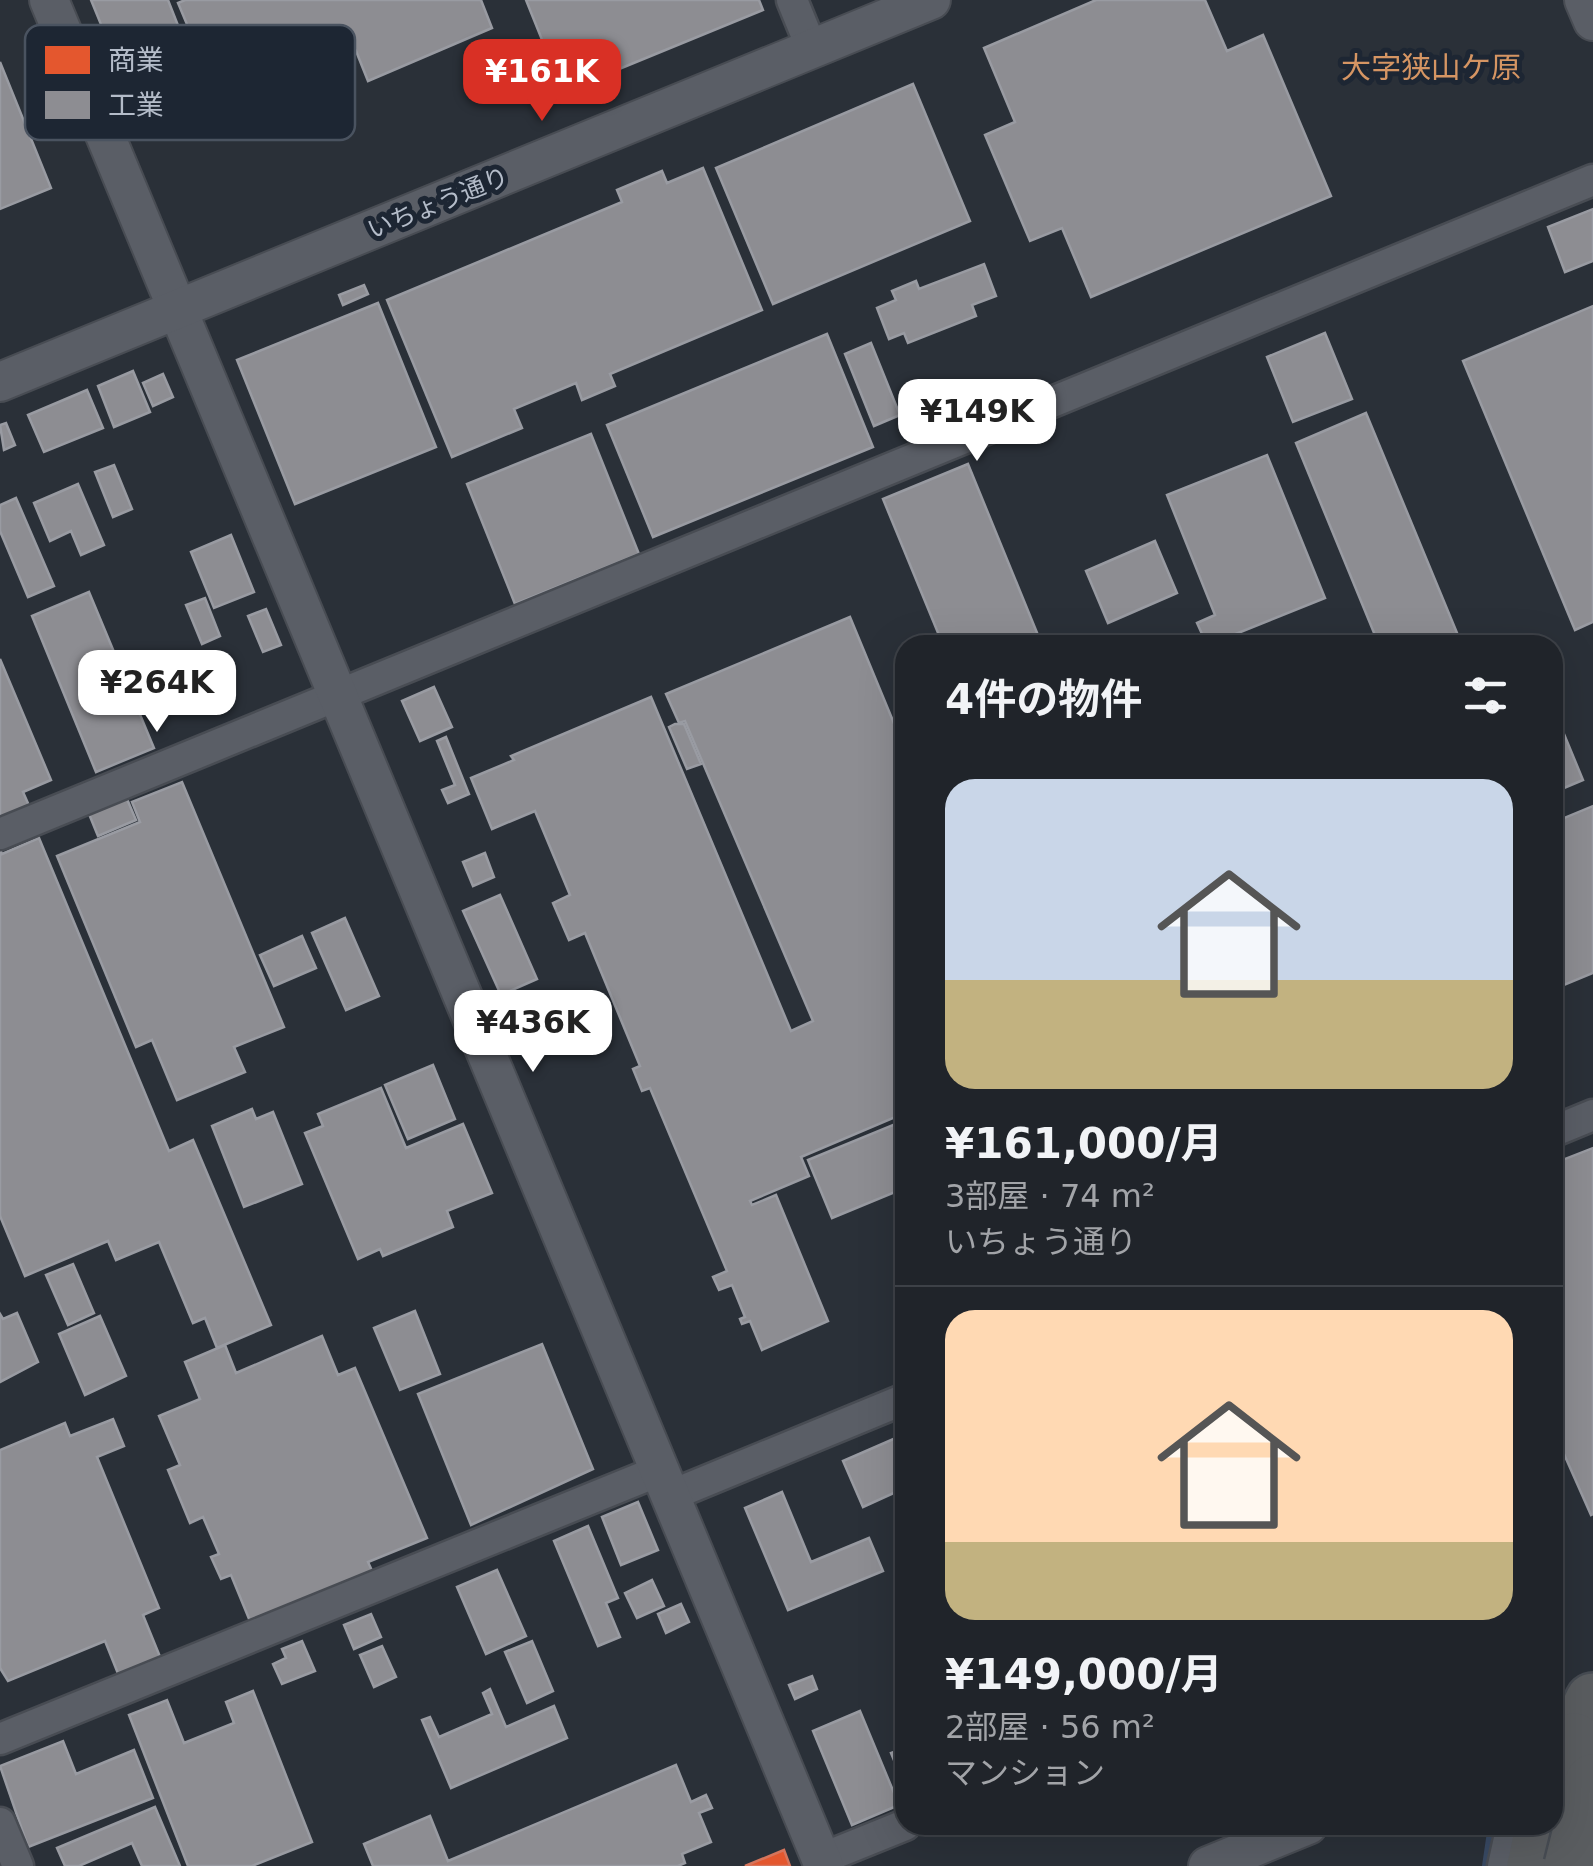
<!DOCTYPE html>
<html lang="ja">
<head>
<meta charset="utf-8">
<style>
	body { margin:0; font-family:"DejaVu Sans","Noto Sans JP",sans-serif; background:#282c32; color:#f1f3f6; height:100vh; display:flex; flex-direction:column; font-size:38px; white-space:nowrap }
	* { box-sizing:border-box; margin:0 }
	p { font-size:32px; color:#a2a4a8 }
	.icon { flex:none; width:55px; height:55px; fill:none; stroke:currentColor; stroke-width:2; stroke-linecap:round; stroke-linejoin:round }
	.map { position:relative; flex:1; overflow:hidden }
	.side { position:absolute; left:895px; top:635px; width:668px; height:1200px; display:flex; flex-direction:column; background:#20242a; border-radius:30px; box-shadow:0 10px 40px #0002,0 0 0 2px #3d4147 }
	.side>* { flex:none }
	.price { position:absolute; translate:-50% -85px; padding:0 22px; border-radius:20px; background:#fff; color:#222; font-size:32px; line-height:65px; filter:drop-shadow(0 2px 5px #0008) }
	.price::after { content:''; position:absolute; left:50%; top:60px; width:30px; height:22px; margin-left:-15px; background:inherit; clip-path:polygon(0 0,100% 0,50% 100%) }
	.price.selected { background:#d93025; color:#fff }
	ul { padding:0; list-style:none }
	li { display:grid; align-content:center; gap:20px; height:530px; padding:0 50px }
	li+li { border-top:2px solid #3d4147 }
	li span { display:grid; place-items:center; height:310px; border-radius:30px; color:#555 }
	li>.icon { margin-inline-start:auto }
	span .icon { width:180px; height:180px; fill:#fffc; stroke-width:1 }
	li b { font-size:42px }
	h2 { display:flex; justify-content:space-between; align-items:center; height:120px; padding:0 50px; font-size:42px }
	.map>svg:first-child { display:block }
</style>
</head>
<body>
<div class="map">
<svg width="1593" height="1866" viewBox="0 0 1593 1866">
	<rect width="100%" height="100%" fill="#2a3038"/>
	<polygon fill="#e4572e" stroke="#d6755c" stroke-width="2.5" points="784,1850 790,1866 745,1866"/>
	<g fill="#8d8d92" stroke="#999ba2" stroke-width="2.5">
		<polygon points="91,0 168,0 203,89 138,115"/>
		<polygon points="185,0 481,0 492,28 368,81 356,51 222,108 178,3"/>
		<polygon points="526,0 759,0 763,10 563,92"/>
		<polygon points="1096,0 1205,0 1227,51 1263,35 1331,196 1091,297 1062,228 1030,241 985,135 1015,122 984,48"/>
		<polygon points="0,62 51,188 0,209"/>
		<polygon points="913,84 970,221 773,304 716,168"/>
		<polygon points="703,168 762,310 610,374 615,386 582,400 576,383 514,409 522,428 452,457 387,300 622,202 617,190 662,171 667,183"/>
		<polygon points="1593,209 1593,261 1565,272 1548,227"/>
		<polygon points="984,264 996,296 972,305 976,316 908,343 904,333 889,339 877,308 896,300 892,291 916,281 919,289"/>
		<polygon points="364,285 368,294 343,305 339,295"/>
		<polygon points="378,303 436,447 295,504 237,360"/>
		<polygon points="1593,306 1593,622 1575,630 1463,361"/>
		<polygon points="1325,333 1352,399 1293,422 1267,357"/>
		<polygon points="827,334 873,447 653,537 607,425"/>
		<polygon points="871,343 900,415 874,426 845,354"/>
		<polygon points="133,371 150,412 114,427 98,386"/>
		<polygon points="163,374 173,397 153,406 143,383"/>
		<polygon points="87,390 103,428 44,452 28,415"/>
		<polygon points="1366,413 1462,645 1379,645 1296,443"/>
		<polygon points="6,423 15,445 4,450 0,425"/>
		<polygon points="591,434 639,554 515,604 467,484"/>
		<polygon points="1267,455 1325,598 1233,635 1237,645 1207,645 1197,623 1215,615 1167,495"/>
		<polygon points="968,464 1042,645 943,645 883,499"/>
		<polygon points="114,465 132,509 113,517 95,472"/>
		<polygon points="78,484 104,545 81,555 71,531 50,541 34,503"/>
		<polygon points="16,498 54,586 28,597 0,531 0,505"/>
		<polygon points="231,535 254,592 214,608 191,552"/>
		<polygon points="1155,541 1177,593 1108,623 1086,571"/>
		<polygon points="89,592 154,748 96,772 32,616"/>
		<polygon points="205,598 220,636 202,644 186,605"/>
		<polygon points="266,609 281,645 263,652 248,616"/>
		<polygon points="850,617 905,750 905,1113 801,1157 809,1176 750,1201 752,1205 776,1195 828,1321 762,1350 750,1321 742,1324 740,1319 745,1317 732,1285 719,1290 713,1277 727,1271 650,1088 642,1091 633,1069 640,1066 585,933 569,940 553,903 570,895 535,811 492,829 471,778 514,760 511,756 651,697 791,1031 813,1021 685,721 679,723 666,694"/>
		<polygon points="0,659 51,780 23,792 31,810 0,823"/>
		<polygon points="434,687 452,727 420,741 402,701"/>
		<polygon points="1552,705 1583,780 1552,793"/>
		<polygon points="675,724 684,724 701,764 687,769 669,727"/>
		<polygon points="446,737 469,794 448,803 442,790 455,785 437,741"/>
		<polygon points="182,782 284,1027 234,1047 245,1072 177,1100 152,1040 136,1047 57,856 140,822 132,802"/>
		<polygon points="127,799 136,820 98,836 89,814"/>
		<polygon points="1593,806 1593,973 1552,990 1552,823"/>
		<polygon points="39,838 169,1151 193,1140 271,1325 217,1348 205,1318 193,1323 159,1242 116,1260 108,1241 25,1276 0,1216 0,849 2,854"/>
		<polygon points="485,853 494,877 473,886 463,862"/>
		<polygon points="500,895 537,979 501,995 463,911"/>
		<polygon points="345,918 379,996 346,1010 312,933"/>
		<polygon points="302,936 316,968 274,986 260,955"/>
		<polygon points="433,1065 455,1119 408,1139 385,1085"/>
		<polygon points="381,1088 406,1148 463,1124 492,1193 447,1211 453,1227 383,1256 380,1249 358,1259 305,1133 323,1126 318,1114"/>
		<polygon points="252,1109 256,1119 273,1112 302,1184 244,1207 212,1126"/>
		<polygon points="905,1120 905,1188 832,1218 808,1160"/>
		<polygon points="1593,1148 1593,1514 1591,1515 1552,1427 1552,1164"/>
		<polygon points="73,1264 94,1313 68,1325 46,1275"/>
		<polygon points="415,1311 440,1374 400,1390 374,1328"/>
		<polygon points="17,1313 38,1362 0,1382 0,1314 3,1319"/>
		<polygon points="100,1316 126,1376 85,1395 59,1334"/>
		<polygon points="322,1336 338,1375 355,1368 427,1538 368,1562 374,1575 252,1626 231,1575 221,1579 211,1557 219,1554 203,1517 190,1523 168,1470 180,1465 159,1416 200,1399 185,1362 225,1345 236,1373"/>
		<polygon points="542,1344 593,1469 471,1525 418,1394"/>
		<polygon points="113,1419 124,1446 97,1457 159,1608 143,1615 163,1664 121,1681 105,1641 8,1681 0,1668 0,1450 65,1423 70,1436"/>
		<polygon points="905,1434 905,1488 863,1507 843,1461"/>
		<polygon points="782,1492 811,1562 869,1538 883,1571 788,1610 745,1508"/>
		<polygon points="638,1502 658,1550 621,1565 602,1517"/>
		<polygon points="588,1526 618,1598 606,1603 620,1637 598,1646 554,1541"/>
		<polygon points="497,1570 526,1636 486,1654 457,1587"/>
		<polygon points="652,1580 664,1606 637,1618 625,1593"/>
		<polygon points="681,1604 689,1622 666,1633 658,1614"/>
		<polygon points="371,1614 381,1637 354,1649 344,1625"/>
		<polygon points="302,1641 315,1671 282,1684 273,1664 286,1658 282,1649"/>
		<polygon points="532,1641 553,1691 527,1703 505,1652"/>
		<polygon points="382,1646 396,1677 374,1687 360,1655"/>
		<polygon points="812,1676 817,1689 795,1699 789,1685"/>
		<polygon points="490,1689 506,1727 554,1706 567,1738 451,1788 422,1720 430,1717 439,1737 492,1714 483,1693"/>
		<polygon points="253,1691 312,1842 252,1866 188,1866 129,1715 167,1700 184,1743 234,1723 226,1702"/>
		<polygon points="860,1711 899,1805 852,1825 813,1731"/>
		<polygon points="63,1741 76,1774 134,1750 153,1798 28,1847 0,1766"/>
		<polygon points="905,1748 905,1787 891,1753"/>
		<polygon points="676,1765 691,1802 706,1795 712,1808 699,1813 711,1842 682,1854 685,1863 678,1866 373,1866 364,1844 430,1816 448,1861"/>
		<polygon points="155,1807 180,1866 142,1866 132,1843 79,1866 65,1866 57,1848"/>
	</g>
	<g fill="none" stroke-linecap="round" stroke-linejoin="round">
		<polyline stroke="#384963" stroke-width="8" points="1486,1866 1492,1825"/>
		<g stroke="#484c53" stroke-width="35">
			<g id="minor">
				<polyline points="792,0 812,49"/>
				<polyline points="0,834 1593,180"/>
				<polyline points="1552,1132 1593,1115"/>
				<polyline points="672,1495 905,1399"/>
				<polyline points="0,1739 661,1470"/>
				<polyline points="0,1823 18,1866"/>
				<polyline points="821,1859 905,1825"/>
				<polyline points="1503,1866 1512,1825"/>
			</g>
		</g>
		<g stroke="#484c53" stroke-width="42">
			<g id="tertiary">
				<polyline points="49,0 824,1866"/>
				<polyline points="1584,0 1593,21"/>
				<polyline points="0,382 931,0"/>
				<polyline points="1208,1866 1308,1825"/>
			</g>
		</g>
		<g stroke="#474c53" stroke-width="60">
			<g id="motorway">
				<polyline points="1574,1741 1593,1701"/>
				<polyline points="1535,1866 1544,1825"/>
			</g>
		</g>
		<use href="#minor" stroke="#5a5e66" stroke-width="30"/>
		<use href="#tertiary" stroke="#5a5e66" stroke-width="38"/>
		<use href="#motorway" stroke="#5a5d60" stroke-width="55"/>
		<g stroke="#474c53" stroke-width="60" stroke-linecap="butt">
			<g id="motorway-bridge">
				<polyline points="1552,1794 1574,1741"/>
				<polyline points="1572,1866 1593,1782"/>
			</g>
		</g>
		<use href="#motorway-bridge" stroke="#5a5d60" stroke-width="55"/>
	</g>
	<g text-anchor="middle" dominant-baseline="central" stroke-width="10" stroke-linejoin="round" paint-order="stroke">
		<g font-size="25" fill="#b4bcc9" stroke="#1d2633">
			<text transform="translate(438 203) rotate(-22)">いちょう通り</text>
		</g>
		<g font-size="30" fill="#d59563" stroke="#1d2633">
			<text x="1431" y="67">大字狭山ケ原</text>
		</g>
	</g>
	<rect x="25" y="25" width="330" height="115" rx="15" fill="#1d2633" stroke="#4a5360" stroke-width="2.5"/>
	<rect x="45" y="46" width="45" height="28" fill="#e4572e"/>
	<rect x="45" y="91" width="45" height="28" fill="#8d8d92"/>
	<g font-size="28" fill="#b4bcc9">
		<text x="108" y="70">商業</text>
		<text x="108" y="115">工業</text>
	</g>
</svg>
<b class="price selected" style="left:542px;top:124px">¥161K</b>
<b class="price" style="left:977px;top:464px">¥149K</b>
<b class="price" style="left:157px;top:735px">¥264K</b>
<b class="price" style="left:533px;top:1075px">¥436K</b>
<section class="side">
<h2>4件の物件<svg class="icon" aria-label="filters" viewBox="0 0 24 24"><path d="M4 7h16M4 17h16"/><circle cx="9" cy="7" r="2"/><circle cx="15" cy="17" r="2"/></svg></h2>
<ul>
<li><span style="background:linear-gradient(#c9d6e8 65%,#c2b280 0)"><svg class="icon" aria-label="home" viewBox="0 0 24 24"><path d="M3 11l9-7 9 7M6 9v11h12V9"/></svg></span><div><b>¥161,000/月</b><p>3部屋 · 74 m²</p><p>いちょう通り</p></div></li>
<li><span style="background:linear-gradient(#ffd9b3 75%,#c2b280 0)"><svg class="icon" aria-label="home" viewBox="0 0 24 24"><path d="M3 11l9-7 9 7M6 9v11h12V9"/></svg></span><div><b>¥149,000/月</b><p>2部屋 · 56 m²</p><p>マンション</p></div></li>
</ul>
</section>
</div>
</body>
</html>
